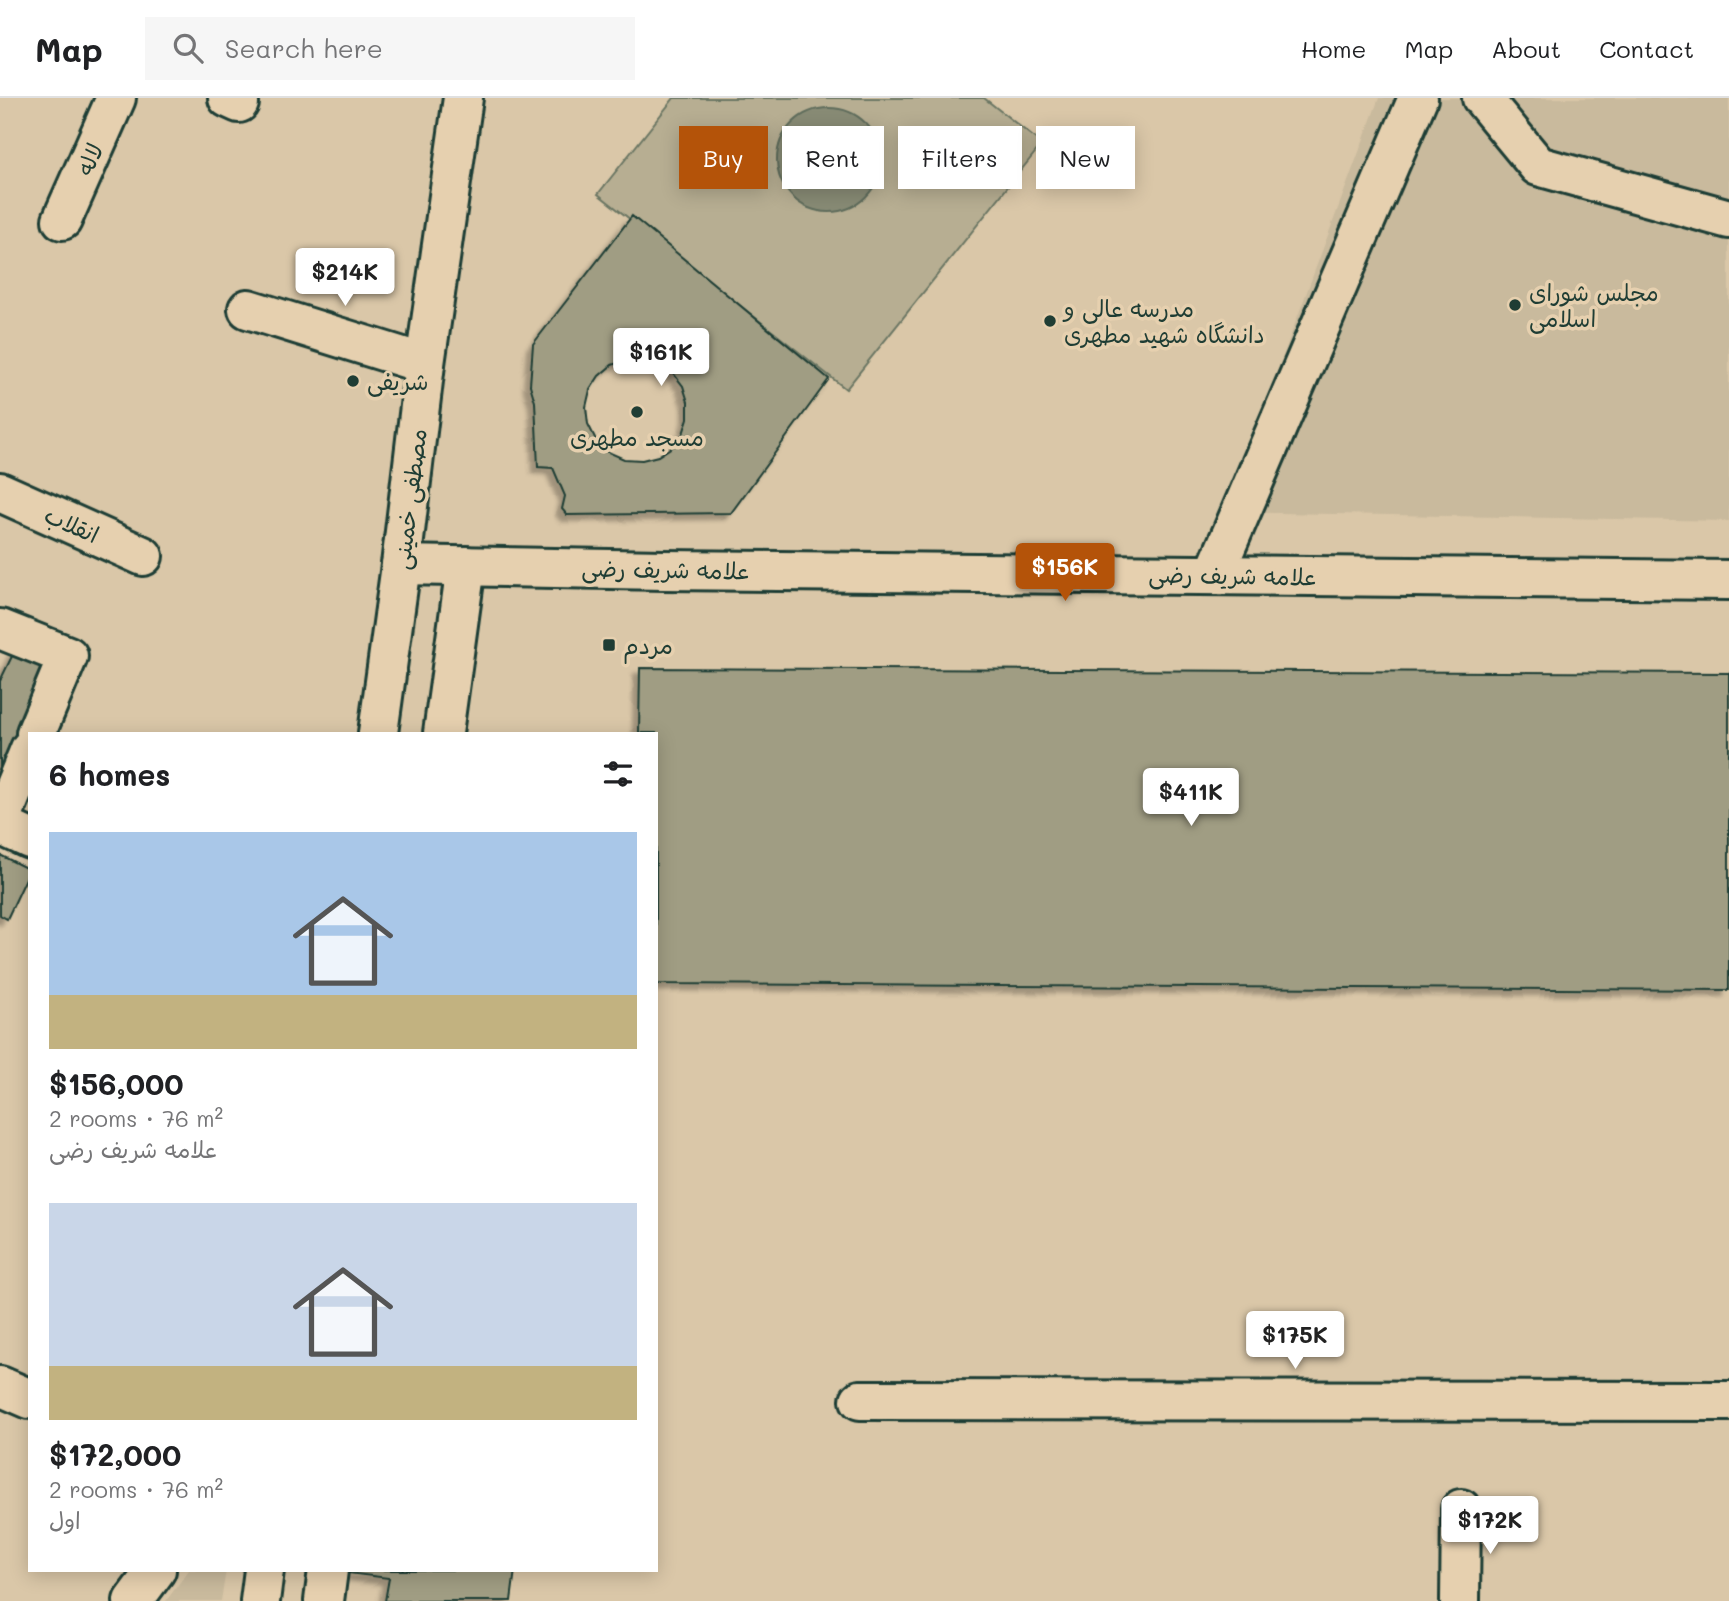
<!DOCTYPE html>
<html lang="en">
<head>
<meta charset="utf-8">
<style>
	body { margin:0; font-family:Mali,"Playpen Sans Arabic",sans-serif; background:#f6f6f6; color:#202124; height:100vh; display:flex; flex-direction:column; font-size:26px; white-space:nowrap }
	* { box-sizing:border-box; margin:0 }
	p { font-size:23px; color:#757577 }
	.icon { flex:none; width:38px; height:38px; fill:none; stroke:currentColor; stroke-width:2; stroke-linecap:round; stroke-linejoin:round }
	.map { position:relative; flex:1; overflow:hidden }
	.side { position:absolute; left:28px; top:634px; width:630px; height:840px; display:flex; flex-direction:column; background:#fff; border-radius:0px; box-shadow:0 4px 18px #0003 }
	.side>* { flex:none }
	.hud { position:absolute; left:679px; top:28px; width:665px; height:63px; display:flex; gap:14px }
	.price { position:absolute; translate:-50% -60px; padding:0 16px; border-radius:7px; background:#fff; color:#222; font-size:23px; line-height:46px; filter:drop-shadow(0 2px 4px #0008) }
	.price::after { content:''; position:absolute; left:50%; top:42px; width:21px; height:16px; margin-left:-10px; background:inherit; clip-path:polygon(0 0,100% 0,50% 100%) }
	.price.on { background:#b45309; color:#fff }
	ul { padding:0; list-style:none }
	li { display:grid; align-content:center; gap:14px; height:371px; padding:0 21px }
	li span { display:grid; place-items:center; height:217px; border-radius:0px; color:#555 }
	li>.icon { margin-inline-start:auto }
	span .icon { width:126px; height:126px; fill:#fffc; stroke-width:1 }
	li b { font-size:30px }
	h2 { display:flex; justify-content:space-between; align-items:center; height:84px; padding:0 21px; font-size:30px }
	.tag { padding:0 24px; border-radius:0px; background:#fff; box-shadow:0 4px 18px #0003; font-size:24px; line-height:63px }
	.tag.on { background:#b45309; color:#fff }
	header { display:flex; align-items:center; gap:42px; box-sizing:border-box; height:98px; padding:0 35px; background:#fff; border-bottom:2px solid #e0e0e0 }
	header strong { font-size:33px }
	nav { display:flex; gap:38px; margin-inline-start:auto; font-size:24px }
	.search { width:490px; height:63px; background:#f6f6f6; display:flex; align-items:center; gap:18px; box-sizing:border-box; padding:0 24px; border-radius:0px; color:#757577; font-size:26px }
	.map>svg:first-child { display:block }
</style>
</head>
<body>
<header>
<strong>Map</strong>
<div class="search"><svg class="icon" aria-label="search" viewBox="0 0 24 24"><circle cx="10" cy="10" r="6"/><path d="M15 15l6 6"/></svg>Search here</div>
<nav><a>Home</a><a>Map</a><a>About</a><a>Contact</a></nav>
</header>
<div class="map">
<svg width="1729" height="1503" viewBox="0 0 1729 1503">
	<defs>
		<filter id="shadow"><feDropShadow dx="-6" dy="6" stdDeviation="2" flood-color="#0004"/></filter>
	</defs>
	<rect width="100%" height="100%" fill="#dac7a8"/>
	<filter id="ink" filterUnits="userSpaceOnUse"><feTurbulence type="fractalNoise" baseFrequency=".0143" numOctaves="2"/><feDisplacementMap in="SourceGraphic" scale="14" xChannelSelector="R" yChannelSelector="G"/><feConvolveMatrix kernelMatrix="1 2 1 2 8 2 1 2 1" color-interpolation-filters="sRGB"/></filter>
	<g filter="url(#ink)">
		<g fill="#c9ba9d">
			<polygon points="1379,0 1729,0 1729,423 1225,414"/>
			<polygon points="189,1472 226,1472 221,1503 166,1503"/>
		</g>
		<polygon fill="#b7ae92" stroke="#6b7663" stroke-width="2" points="674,0 984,0 1042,46 846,291 598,96"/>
		<circle fill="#888b75" stroke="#5e6c5b" stroke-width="2" cx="829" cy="62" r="52"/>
		<g fill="#a09d83" stroke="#1f3d34" stroke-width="2" fill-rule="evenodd" filter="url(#shadow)">
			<path d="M632,118l197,163 -98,134 -164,2 -5,-6 3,-13 -12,-28 -15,-1 -3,-65 -5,-17 3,-41zM644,261l15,4 14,10 10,13 5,16v16l-5,16 -11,13 -14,9 -16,4 -18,-1 -16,-7 -12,-12 -8,-16 -2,-17 4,-17 9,-14 13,-11 15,-5z"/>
			<polygon points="15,552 58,577 0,718 0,583"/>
			<polygon points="640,570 1729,575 1729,892 656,886 656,635 639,635"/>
			<polygon points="0,757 30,772 7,821 0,817"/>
			<polygon points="348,1472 515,1472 511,1503 385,1503 389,1480 347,1475"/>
		</g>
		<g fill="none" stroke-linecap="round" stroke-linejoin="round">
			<g stroke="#1f3d34" stroke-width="44">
				<g id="minor">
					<polyline points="228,0 239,5"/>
					<polyline points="1482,0 1538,68 1729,121"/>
					<polyline points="62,122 116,0"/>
					<polyline points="248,211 425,266"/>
					<polyline points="0,394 143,458"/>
					<polyline points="1214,477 1418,0"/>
					<polyline points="0,531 68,558 36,635"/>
					<polyline points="443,635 466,468"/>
					<polyline points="0,724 30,651"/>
					<polyline points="0,727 30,741"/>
					<polyline points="0,1288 30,1301"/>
					<polyline points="860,1302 1729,1303"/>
					<polyline points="324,1503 328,1472"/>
					<polyline points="1460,1503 1461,1411"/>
				</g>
			</g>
			<g stroke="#1f3d34" stroke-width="44">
				<g id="major">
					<polyline points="401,467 664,472 1729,482"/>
					<polyline points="378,635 401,467 425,266 463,0"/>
					<polyline points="133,1503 156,1472"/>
					<polyline points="260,1503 264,1472"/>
				</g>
			</g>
			<use href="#minor" stroke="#e6d0af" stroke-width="38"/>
			<use href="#major" stroke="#e6d0af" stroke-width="38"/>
		</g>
	</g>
	<g fill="#1f3d34" stroke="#e6d0af" stroke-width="2.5">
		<circle cx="1515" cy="207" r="7"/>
		<circle cx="1050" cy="223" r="7"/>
		<circle cx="353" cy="283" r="7"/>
		<circle cx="637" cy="314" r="7"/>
		<rect x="602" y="540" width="14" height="14" rx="3.5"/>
	</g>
	<g text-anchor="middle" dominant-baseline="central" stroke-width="7" stroke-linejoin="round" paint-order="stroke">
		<g font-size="23" fill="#1f3d34" stroke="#e6d0af">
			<text transform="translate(89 61) rotate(-66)">لاله</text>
			<text transform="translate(409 401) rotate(-83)">مصطفی خمینی</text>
			<text transform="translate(72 426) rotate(24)">انقلاب</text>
			<text transform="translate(666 471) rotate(1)">علامه شریف رضی</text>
			<text transform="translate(1233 477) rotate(1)">علامه شریف رضی</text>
		</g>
		<g font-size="23" fill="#1f3d34" stroke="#e6d0af" text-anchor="start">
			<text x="1529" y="194">مجلس شورای<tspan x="1529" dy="26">اسلامی</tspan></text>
			<text x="1064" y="210">مدرسه عالی و<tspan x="1064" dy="26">دانشگاه شهید مطهری</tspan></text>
			<text x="367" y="283">شریفی</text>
			<text x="637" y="339" text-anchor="middle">مسجد مطهری</text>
			<text x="623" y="547">مردم</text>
		</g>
	</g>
</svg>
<b class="price" style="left:345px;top:210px">$214K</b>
<b class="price" style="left:661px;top:290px">$161K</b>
<b class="price on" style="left:1065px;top:505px">$156K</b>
<b class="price" style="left:1191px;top:730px">$411K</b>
<b class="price" style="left:1295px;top:1273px">$175K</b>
<b class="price" style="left:1490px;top:1458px">$172K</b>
<div class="hud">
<a class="tag on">Buy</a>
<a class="tag">Rent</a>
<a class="tag">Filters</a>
<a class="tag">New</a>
</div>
<section class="side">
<h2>6 homes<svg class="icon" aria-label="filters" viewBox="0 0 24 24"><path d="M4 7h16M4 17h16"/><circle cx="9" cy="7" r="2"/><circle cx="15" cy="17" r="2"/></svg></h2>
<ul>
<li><span style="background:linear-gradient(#a9c7e8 75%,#c2b280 0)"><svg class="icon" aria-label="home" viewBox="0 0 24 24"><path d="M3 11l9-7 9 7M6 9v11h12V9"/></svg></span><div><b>$156,000</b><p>2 rooms · 76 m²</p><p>علامه شریف رضی</p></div></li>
<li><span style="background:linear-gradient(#c9d6e8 75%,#c2b280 0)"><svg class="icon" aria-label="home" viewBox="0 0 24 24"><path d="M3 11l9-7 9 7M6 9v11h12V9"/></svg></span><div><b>$172,000</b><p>2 rooms · 76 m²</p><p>اول</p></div></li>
</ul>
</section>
</div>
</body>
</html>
